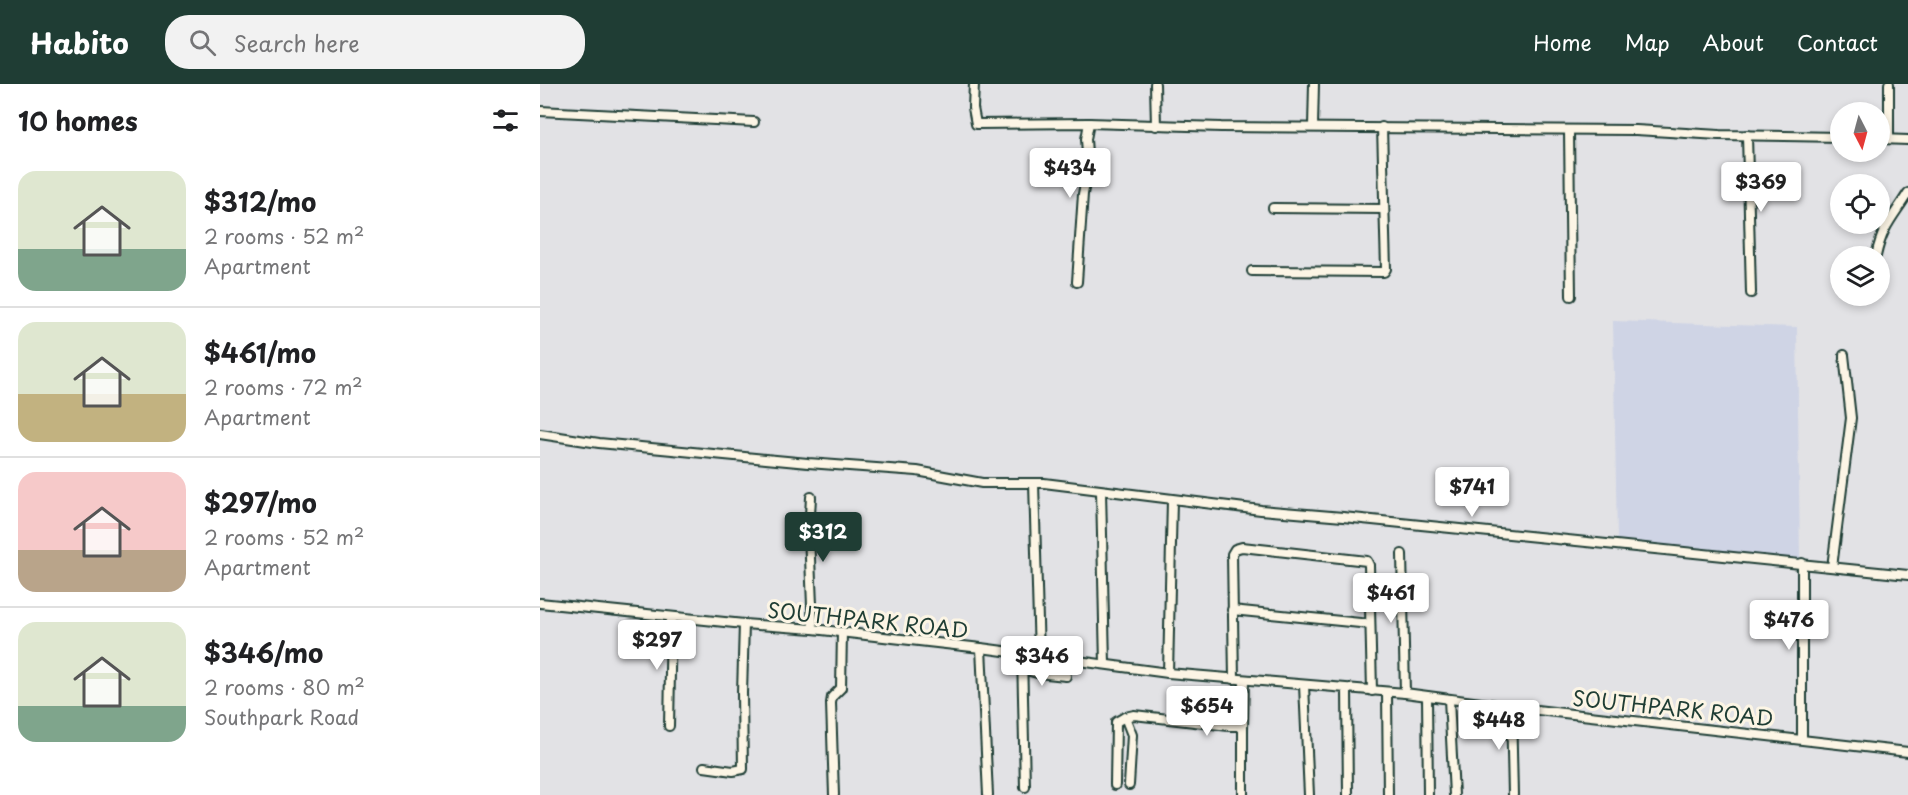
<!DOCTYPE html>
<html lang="en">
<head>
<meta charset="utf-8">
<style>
	body { margin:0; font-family:"Playpen Sans",sans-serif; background:#f2f2f2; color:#202124; height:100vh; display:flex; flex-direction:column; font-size:22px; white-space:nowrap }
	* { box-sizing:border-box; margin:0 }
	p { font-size:20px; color:#757577 }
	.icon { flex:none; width:33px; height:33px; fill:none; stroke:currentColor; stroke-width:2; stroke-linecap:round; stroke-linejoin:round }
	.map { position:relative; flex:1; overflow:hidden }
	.drawer { display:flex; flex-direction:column; background:#fff; width:540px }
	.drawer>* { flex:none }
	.needle { width:39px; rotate:174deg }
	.buttons { position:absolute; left:1290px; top:18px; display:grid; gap:12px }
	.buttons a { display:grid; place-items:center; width:60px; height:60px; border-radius:50%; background:#fff; box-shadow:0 3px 9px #0003; font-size:30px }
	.price { position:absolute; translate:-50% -51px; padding:0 14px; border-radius:6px; background:#fff; color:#222; font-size:20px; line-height:39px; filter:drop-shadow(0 2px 3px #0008) }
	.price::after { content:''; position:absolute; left:50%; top:36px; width:18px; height:14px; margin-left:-9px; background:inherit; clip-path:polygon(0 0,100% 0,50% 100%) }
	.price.current { background:#1f3d34; color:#fff }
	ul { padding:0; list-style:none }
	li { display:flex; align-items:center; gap:18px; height:150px; padding:0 18px }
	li+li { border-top:2px solid #e0e0e0 }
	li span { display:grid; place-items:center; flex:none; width:168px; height:120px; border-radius:18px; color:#555 }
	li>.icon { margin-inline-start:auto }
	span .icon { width:72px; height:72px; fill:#fffc; stroke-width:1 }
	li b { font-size:26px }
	h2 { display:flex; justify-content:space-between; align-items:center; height:72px; padding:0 18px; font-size:26px }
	header { display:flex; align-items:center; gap:36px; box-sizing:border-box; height:84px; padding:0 30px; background:#1f3d34; color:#fff }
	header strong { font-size:28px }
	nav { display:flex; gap:33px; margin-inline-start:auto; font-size:21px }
	.search { width:420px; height:54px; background:#f2f2f2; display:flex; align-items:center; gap:15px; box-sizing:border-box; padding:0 21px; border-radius:24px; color:#757577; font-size:22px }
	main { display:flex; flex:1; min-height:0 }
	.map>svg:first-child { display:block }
</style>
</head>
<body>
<header>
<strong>Habito</strong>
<div class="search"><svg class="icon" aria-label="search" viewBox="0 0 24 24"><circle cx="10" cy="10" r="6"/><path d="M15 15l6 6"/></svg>Search here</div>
<nav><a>Home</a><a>Map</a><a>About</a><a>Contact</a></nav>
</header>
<main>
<section class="drawer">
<h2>10 homes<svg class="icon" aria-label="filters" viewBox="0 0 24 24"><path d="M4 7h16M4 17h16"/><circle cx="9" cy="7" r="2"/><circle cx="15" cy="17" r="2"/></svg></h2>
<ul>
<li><span style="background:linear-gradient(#dfe7d0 65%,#7fa58c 0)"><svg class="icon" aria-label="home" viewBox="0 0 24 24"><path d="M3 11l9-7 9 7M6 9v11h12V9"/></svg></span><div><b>$312/mo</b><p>2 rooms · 52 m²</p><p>Apartment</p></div></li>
<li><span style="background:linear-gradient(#dfe7d0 60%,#c2b280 0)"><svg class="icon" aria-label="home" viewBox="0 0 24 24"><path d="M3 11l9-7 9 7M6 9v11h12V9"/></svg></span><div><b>$461/mo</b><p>2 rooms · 72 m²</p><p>Apartment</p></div></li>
<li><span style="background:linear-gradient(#f6c9c9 65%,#b9a48a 0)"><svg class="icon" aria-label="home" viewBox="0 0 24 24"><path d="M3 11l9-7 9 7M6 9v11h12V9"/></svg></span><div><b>$297/mo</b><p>2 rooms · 52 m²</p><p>Apartment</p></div></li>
<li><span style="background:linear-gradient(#dfe7d0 70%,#7fa58c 0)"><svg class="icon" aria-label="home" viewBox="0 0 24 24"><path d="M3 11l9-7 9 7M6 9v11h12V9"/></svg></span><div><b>$346/mo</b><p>2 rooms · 80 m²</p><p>Southpark Road</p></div></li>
</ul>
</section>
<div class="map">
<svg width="1368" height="711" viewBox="0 0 1368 711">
	<rect width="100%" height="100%" fill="#e2e2e5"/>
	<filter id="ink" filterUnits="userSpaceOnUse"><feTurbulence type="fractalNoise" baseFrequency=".0167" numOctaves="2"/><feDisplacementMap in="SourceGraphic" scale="12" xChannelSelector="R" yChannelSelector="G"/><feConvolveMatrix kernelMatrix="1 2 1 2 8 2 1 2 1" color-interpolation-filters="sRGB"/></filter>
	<g filter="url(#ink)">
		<polygon fill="#cfd4e5" points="1073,237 1257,243 1260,478 1077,456"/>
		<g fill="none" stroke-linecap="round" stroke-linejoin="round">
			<g stroke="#1f3d34" stroke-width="12">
				<g id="minor">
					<polyline points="434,0 433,24 436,40 549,39 681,43 1096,46 1179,51 1300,53"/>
					<polyline points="615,0 616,42"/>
					<polyline points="1349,0 1349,55"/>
					<polyline points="0,27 214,38"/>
					<polyline points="773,43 774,0"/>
					<polyline points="1029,47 1031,212"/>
					<polyline points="1207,51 1211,209"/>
					<polyline points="1340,55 1368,56"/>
					<polyline points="733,124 844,125"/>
					<path d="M1336,172c7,-31 16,-37 32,-63"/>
					<polyline points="712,187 844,188 846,185 842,43"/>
					<polyline points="537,198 543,110 548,84 546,55 549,39"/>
					<polyline points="0,350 59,359 268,379 377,387 442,399 504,399 721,426 803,433 1368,491"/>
					<polyline points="494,399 499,572"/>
					<polyline points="561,407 565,580"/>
					<polyline points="271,413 269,450 273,545"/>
					<polyline points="862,470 865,609"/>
					<polyline points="1262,479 1262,655"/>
					<polyline points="1292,483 1311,334 1304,271"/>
					<polyline points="0,519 204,540 273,545 441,564 628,589 865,609 971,623 1368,668"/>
					<polyline points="692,526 830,540"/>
					<polyline points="441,564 448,711"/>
					<polyline points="482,570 485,703"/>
					<polyline points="483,585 497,589 526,592"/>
					<polyline points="628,589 632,416"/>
					<polyline points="694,595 692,470 695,465 702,463 827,477 829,481 832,607"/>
					<polyline points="764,601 769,711"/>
					<polyline points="807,605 808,711"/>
					<polyline points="847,608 848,711"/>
					<polyline points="887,612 888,711"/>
					<polyline points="909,615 914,711"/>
					<polyline points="971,623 973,711"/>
					<polyline points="585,633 594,631 689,642 699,642 703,645 703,711"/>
					<polyline points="129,642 131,533"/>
					<polyline points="703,645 704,596"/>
					<polyline points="164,683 193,687 203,685 202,609 204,540"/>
					<polyline points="575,701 576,638 585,633 592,651 589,701"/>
					<polyline points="294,711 291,619 292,613 301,604 302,548"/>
				</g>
			</g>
			<use href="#minor" stroke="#fcf5e5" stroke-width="8"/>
		</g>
	</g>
	<g text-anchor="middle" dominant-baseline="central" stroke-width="6" stroke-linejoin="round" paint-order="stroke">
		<g font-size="21" fill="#1f3d34" stroke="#fcf5e5">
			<text transform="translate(328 535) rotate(6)">SOUTHPARK ROAD</text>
			<text transform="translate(1133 623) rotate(6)">SOUTHPARK ROAD</text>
		</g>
	</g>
</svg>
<div class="buttons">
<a><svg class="needle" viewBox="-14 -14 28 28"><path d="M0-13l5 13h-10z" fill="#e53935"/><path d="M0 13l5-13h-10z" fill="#757577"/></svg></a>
<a><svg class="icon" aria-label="locate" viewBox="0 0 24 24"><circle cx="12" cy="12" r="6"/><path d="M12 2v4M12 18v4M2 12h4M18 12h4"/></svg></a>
<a><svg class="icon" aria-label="layers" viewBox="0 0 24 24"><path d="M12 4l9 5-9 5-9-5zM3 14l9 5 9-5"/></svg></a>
</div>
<b class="price" style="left:530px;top:115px">$434</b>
<b class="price" style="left:1221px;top:129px">$369</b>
<b class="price" style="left:932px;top:434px">$741</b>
<b class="price current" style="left:283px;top:479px">$312</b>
<b class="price" style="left:851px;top:540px">$461</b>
<b class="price" style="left:1249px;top:567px">$476</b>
<b class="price" style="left:117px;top:587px">$297</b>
<b class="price" style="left:502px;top:603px">$346</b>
<b class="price" style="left:667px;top:653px">$654</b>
<b class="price" style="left:959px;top:667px">$448</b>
</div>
</main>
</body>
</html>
